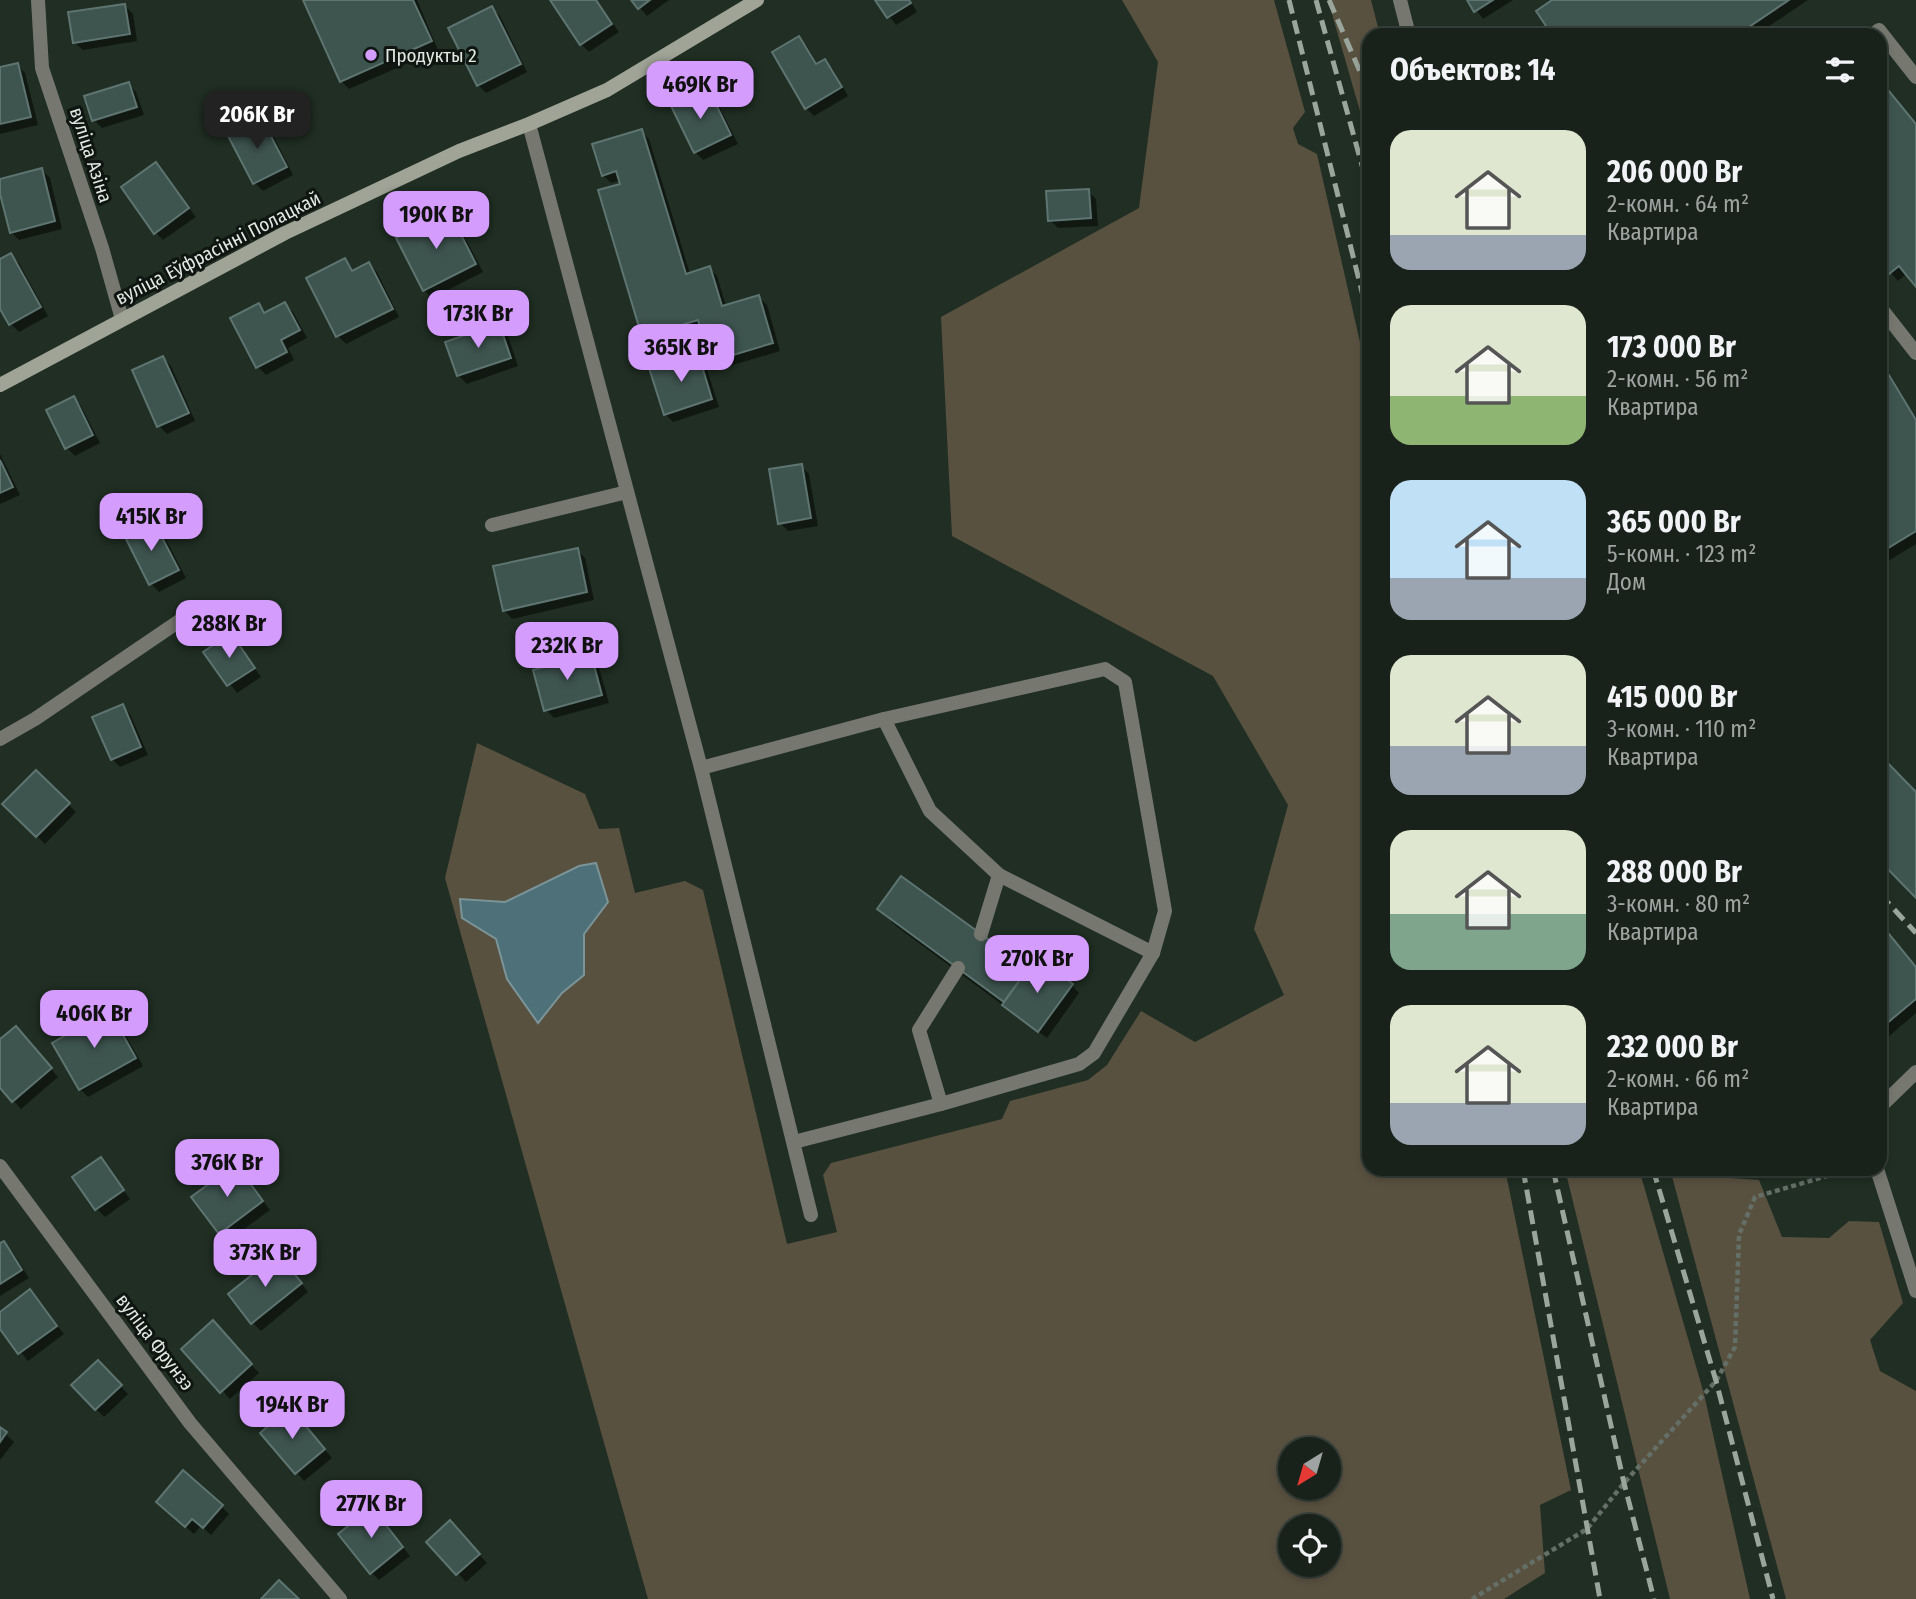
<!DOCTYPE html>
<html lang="ru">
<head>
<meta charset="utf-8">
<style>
	body { margin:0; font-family:"Fira Sans Condensed",sans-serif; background:#252f27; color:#f1f3f6; height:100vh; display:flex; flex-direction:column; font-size:26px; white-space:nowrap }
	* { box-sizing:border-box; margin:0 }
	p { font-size:23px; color:#9fa4a2 }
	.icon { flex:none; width:38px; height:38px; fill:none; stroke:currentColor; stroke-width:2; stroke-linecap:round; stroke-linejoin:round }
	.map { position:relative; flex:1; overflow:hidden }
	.drawer { position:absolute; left:1362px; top:28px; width:525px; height:1148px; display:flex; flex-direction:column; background:#18221a; border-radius:21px; box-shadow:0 4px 10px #0003,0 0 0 2px #363f39 }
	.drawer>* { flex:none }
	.needle { width:46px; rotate:217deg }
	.controls { position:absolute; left:1278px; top:1437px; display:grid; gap:14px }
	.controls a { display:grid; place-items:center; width:63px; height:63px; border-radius:50%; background:#18221a; box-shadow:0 4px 10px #0003,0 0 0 2px #363f39; font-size:35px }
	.price { position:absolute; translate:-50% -60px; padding:0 16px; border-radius:14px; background:#d39cfd; color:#111; font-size:23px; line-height:46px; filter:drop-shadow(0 2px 4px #0008) }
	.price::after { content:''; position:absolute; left:50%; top:42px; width:21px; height:16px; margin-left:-10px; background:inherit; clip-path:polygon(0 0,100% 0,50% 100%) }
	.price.current { background:#222; color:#fff }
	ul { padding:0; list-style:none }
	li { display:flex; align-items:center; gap:21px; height:175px; padding:0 28px }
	li span { display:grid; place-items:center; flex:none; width:196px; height:140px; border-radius:21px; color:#555 }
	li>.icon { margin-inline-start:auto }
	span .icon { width:84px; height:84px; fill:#fffc; stroke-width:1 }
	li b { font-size:30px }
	h2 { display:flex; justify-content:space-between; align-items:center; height:84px; padding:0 28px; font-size:30px }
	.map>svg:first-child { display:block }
</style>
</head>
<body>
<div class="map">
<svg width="1916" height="1599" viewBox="0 0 1916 1599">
	<rect width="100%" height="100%" fill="#202e23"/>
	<g fill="#595140" fill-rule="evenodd">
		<path d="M1122,0h152l31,112 -12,16 5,16 19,10 51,223v792h137l66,321 -31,15 5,68 -41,26h-856l-203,-721 32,-135 108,51 14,35 20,-1 16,65 50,-12 18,9 84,354 50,-12 -14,-57 8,-12 171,-44 8,-18 78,-21 19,-15 34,-54 54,31 89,-47 -30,-66 34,-124 -75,-129 -261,-140 -11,-219 198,-109 19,-146zM1290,1449h38v39h-38zM1290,1526h38v38h-38z"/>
		<polygon points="1328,0 1371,0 1380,35 1368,35 1368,139"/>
		<polygon points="1565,1169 1639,1169 1704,1394 1750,1599 1670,1599"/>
		<polygon points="1670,1169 1699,1169 1702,1176 1759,1180 1782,1237 1829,1238 1849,1221 1879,1222 1903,1303 1870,1340 1880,1371 1916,1391 1916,1599 1786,1599"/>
	</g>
	<polygon fill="#4e7078" stroke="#7a9498" stroke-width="2" points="596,863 608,902 584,934 584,975 562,993 538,1023 507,979 496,939 462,918 460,899 505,902 579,866"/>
	<g fill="#0007">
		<polygon points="305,0 417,0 438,50 349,89 341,81"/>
		<polygon points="596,0 619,32 589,52 581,44 552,1"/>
		<polygon points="633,0 669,0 647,16"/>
		<polygon points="877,0 910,0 917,12 896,25"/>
		<polygon points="1469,0 1513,0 1483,19"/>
		<polygon points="1555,0 1808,0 1756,35 1554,35"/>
		<polygon points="125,6 133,14 137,41 83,50 74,42"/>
		<polygon points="492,8 500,16 527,72 486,93 478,85"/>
		<polygon points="799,38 807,46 818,65 825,61 833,69 848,96 814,116 806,108"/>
		<polygon points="17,65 25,73 38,125 0,134 0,69"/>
		<polygon points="128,84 136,92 144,115 102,128 94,120"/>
		<polygon points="1884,87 1916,125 1916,285 1907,273 1898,281 1880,260 1880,91"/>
		<polygon points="692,93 702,105 712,100 720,108 738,144 703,160 695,152"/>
		<polygon points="262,121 270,129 293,175 263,191 255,183"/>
		<polygon points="641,131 649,139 690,274 709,268 717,276 726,306 759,297 767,305 780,351 720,369 712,361 702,329 652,344 644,336 622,185 620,180 611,183 603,175"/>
		<polygon points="156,165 196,217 163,240 155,232"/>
		<polygon points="42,170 50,178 62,229 19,240 11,232 0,181"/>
		<polygon points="1088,191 1096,199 1098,226 1058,228 1050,220"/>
		<polygon points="449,214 457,222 483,272 432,298 424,290"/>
		<polygon points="11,255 19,263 48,316 19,332 11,324 0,305 0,261"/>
		<polygon points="345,260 355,272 369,264 377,272 399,317 346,344 338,336 308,279"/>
		<polygon points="285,304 293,312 307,338 288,348 294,360 266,375 258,367 258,305 267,313"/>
		<polygon points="499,325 507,333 518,366 467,384 459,376 447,343"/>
		<polygon points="697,355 705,363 719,407 673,422 665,414"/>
		<polygon points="1880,357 1916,418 1916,544 1880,566"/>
		<polygon points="163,358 171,366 195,421 167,434 159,426"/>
		<polygon points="73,398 81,406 100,443 75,456 67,448"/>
		<polygon points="0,454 20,495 0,504"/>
		<polygon points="801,466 809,474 818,526 788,531 780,523"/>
		<polygon points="153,522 161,530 186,578 159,592 151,584"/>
		<polygon points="577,550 585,558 594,600 512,619 504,610"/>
		<polygon points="231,635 261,677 237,693 206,652"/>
		<polygon points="590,656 598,664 609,703 554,718 546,710"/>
		<polygon points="122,706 130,714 148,755 120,767 112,759"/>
		<polygon points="1880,757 1916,795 1916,896 1880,859"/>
		<polygon points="36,772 76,812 45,844 4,804"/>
		<polygon points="901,878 1029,971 1072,985 1079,993 1047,1038 896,926 879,909"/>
		<polygon points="1880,924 1916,968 1916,1013 1880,1044"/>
		<polygon points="109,1012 117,1020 143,1066 88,1097 80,1089"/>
		<polygon points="23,1036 58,1077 21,1109 0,1085 0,1041"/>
		<polygon points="100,1159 130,1199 105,1217 97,1209"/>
		<polygon points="243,1174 270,1210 228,1241 220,1233"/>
		<polygon points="4,1243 12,1251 29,1278 0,1296 0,1245"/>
		<polygon points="286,1264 308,1292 261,1331 253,1323"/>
		<polygon points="30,1291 64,1334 28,1361 0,1326 0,1314"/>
		<polygon points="221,1331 259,1373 230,1399 184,1349"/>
		<polygon points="98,1362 128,1394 104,1417 73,1385"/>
		<polygon points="298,1418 332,1458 304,1481 263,1433"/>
		<polygon points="0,1429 14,1442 0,1460"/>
		<polygon points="221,1506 229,1514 211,1535 201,1526 194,1534 166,1510"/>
		<polygon points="379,1517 410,1556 379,1580 371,1572"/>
		<polygon points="458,1531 487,1563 466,1582 429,1542"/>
	</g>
	<g fill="#3e544f" stroke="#5d7470" stroke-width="2">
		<polygon points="303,0 413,0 432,41 340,82"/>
		<polygon points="550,0 596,0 612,24 580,45"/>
		<polygon points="631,0 650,0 638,9"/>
		<polygon points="875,0 909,0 911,3 887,18"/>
		<polygon points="1467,0 1493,0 1474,12"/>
		<polygon points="1552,0 1789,0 1737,35 1552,35 1536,11"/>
		<polygon points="125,4 130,34 73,43 68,12"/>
		<polygon points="492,6 521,64 477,86 448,28"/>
		<polygon points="799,36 816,64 825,59 842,87 805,109 772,52"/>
		<polygon points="18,63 31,117 0,124 0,67"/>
		<polygon points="129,82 137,107 92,121 84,96"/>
		<polygon points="1884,85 1916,124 1916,287 1899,266 1889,274 1880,263 1880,89"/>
		<polygon points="692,91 699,105 713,98 731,135 694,153 669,102"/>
		<polygon points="262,119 287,167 253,184 228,136"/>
		<polygon points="642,129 686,274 710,266 722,306 759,295 773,343 710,362 698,320 642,337 598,190 620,184 616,171 602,176 592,144"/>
		<polygon points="156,162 189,208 154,234 121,187"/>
		<polygon points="42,168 55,221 10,233 0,194 0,179"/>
		<polygon points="1089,189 1091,218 1048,221 1046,191"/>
		<polygon points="449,211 476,264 423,291 396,238"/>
		<polygon points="11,253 41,307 9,325 0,309 0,259"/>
		<polygon points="345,258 352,271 369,262 393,309 336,337 306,278"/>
		<polygon points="285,302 300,330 281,340 287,352 256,368 230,318 259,303 264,313"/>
		<polygon points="499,323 511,358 457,376 445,342"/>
		<polygon points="698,353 712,399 664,415 649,368"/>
		<polygon points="163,356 189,413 157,427 132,370"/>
		<polygon points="1880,360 1916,420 1916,531 1880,553"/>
		<polygon points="74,396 93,435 65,449 46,410"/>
		<polygon points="0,460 13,487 0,493"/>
		<polygon points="802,464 811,518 778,524 769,469"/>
		<polygon points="153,520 179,570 149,585 124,535"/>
		<polygon points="578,548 587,592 503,611 493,566"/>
		<polygon points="231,633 255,668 227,686 203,652"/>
		<polygon points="591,654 602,695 544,711 533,670"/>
		<polygon points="123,704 141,747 111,760 92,717"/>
		<polygon points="1880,755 1916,792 1916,898 1880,861"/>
		<polygon points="36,770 70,803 36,837 2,804"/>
		<polygon points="901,876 1028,968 1004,1002 877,909"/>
		<polygon points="1880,923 1916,967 1916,999 1880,1029"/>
		<polygon points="1036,958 1073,984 1038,1032 1002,1005"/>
		<polygon points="109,1010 136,1058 79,1090 52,1043"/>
		<polygon points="16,1026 52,1068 12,1102 0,1088 0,1039"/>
		<polygon points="101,1157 124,1190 95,1210 72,1177"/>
		<polygon points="236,1164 263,1201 219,1234 191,1197"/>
		<polygon points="4,1241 22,1270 0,1284 0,1243"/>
		<polygon points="278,1254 302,1283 251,1324 228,1294"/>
		<polygon points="30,1289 57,1326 18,1354 0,1329 0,1312"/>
		<polygon points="213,1320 252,1364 220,1393 181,1349"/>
		<polygon points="98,1360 122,1385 95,1410 71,1385"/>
		<polygon points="290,1407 325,1449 295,1474 260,1433"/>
		<polygon points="0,1427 7,1432 0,1442"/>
		<polygon points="183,1470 223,1505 203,1528 192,1519 185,1527 156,1502"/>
		<polygon points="372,1507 403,1547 370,1574 338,1534"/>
		<polygon points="450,1520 480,1554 456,1575 426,1542"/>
		<polygon points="279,1580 299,1599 261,1599"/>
	</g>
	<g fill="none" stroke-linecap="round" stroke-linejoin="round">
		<polyline stroke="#647067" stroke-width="4.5" stroke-dasharray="5 3.5" stroke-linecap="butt" points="1472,1599 1587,1529 1624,1483 1716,1381 1735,1347 1739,1235 1755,1197 1851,1169"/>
		<g stroke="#767870" stroke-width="14">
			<polyline points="1400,0 1409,35"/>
			<polyline points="1873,35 1879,30 1916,77"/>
			<polyline points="529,124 701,768 811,1215"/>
			<polyline points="1880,307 1916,353"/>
			<polyline points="492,525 627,492"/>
			<polyline points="884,719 930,811 999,875 981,934"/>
			<polyline points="0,739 35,719 194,611"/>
			<polyline points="701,768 884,719 1105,669 1125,682 1165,911 1153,953 1094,1053 1079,1064 941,1104 794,1142"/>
			<polyline points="999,875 1153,953"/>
			<polyline points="941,1104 919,1030 958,968"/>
		</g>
		<g stroke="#767870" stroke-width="14">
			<polyline points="1880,1107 1916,1072"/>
			<polyline points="0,1166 190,1423 340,1599"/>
			<polyline points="1877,1169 1916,1291"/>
		</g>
		<polyline stroke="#767870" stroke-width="14" points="38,0 42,68 102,248 122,319"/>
		<polyline stroke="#a0a497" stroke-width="14" points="0,385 285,233 459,151 529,124 607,90 757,0"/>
		<g stroke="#9aa59c" stroke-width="5" stroke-dasharray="14 7" stroke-linecap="butt">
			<polyline points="1289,0 1368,316"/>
			<polyline points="1316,0 1368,187"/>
			<polyline points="1329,0 1368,90"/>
			<polyline points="1880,894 1916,933"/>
			<polyline points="1523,1169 1600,1599"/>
			<polyline points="1553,1169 1624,1483 1654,1599"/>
			<polyline points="1653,1169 1716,1381 1773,1599"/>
		</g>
	</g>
	<circle fill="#d39cfd" stroke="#0f1510" stroke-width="2.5" cx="371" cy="55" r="7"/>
	<g text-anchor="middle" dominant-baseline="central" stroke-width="6" stroke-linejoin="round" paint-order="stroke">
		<g font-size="19" fill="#e0e9e2" stroke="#0f1510" text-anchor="start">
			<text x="385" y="55">Продукты 2</text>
		</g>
		<g font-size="19" fill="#e0e9e2" stroke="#0f1510">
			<text transform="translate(91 155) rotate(72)">вуліца Азіна</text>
			<text transform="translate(218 248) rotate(-27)">вуліца Еўфрасінні Полацкай</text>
			<text transform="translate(155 1342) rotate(53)">вуліца Фрунзэ</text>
		</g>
	</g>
</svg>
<div class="controls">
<a><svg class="needle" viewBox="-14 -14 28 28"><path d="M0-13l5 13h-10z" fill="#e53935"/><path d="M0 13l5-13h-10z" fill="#9fa4a2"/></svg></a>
<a><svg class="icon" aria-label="locate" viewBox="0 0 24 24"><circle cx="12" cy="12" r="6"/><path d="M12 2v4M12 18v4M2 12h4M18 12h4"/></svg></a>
</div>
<b class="price" style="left:700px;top:121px">469K Br</b>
<b class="price current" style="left:257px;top:151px">206K Br</b>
<b class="price" style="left:436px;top:251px">190K Br</b>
<b class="price" style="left:478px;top:350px">173K Br</b>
<b class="price" style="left:681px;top:384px">365K Br</b>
<b class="price" style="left:151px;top:553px">415K Br</b>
<b class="price" style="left:229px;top:660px">288K Br</b>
<b class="price" style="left:567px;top:682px">232K Br</b>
<b class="price" style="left:1037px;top:995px">270K Br</b>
<b class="price" style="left:94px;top:1050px">406K Br</b>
<b class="price" style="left:227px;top:1199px">376K Br</b>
<b class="price" style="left:265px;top:1289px">373K Br</b>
<b class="price" style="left:292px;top:1441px">194K Br</b>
<b class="price" style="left:371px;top:1540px">277K Br</b>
<section class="drawer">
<h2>Объектов: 14<svg class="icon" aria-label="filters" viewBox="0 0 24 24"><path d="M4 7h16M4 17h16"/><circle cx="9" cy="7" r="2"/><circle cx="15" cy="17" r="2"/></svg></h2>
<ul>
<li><span style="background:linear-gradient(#dfe7d0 75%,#9aa5b1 0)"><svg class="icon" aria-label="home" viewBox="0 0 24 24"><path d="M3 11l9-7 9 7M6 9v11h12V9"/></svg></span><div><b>206 000 Br</b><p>2-комн. · 64 m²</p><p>Квартира</p></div></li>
<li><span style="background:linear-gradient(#dfe7d0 65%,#8fb573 0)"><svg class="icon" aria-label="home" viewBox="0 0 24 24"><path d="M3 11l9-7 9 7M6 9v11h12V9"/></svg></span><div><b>173 000 Br</b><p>2-комн. · 56 m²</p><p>Квартира</p></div></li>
<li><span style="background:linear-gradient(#bfe0f5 70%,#9aa5b1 0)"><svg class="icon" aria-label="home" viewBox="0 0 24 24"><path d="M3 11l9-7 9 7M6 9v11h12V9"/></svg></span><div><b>365 000 Br</b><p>5-комн. · 123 m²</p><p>Дом</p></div></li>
<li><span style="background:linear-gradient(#dfe7d0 65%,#9aa5b1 0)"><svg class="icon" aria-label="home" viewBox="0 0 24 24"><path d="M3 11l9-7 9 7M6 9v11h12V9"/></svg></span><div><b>415 000 Br</b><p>3-комн. · 110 m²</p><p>Квартира</p></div></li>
<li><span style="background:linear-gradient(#dfe7d0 60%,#7fa58c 0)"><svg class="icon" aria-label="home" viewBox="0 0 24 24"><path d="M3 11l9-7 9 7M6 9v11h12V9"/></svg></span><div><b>288 000 Br</b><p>3-комн. · 80 m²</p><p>Квартира</p></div></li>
<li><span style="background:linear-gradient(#dfe7d0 70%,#9aa5b1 0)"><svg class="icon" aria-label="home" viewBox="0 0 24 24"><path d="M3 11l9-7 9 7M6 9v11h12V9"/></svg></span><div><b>232 000 Br</b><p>2-комн. · 66 m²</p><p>Квартира</p></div></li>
</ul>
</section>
</div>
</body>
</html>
